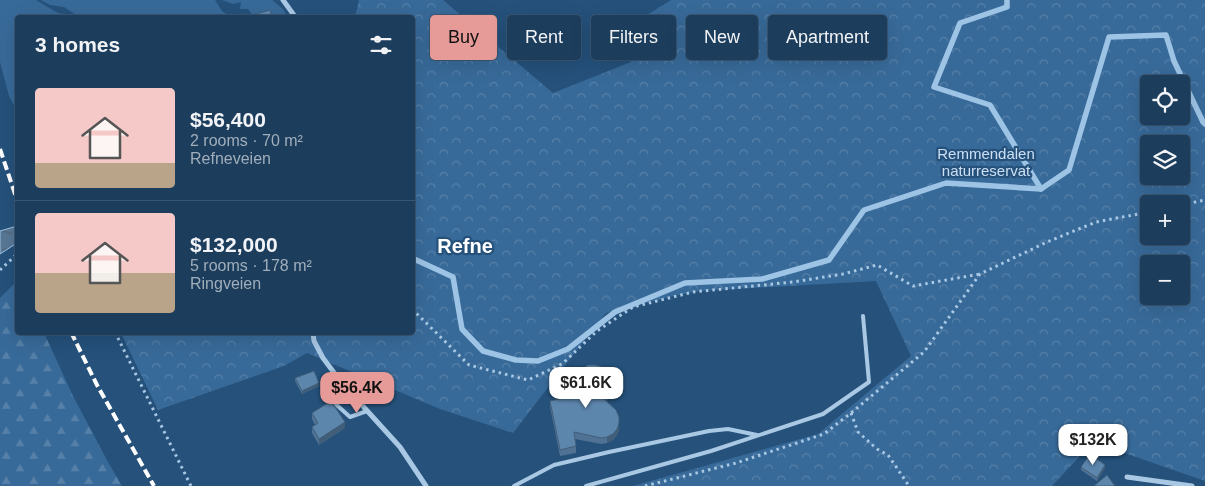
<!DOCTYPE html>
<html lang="en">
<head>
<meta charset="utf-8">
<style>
	body { margin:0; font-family:Arial,sans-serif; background:#254462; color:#f1f3f6; height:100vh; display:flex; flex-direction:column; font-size:19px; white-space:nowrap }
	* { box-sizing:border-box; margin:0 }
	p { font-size:16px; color:#a0aebb }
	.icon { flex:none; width:28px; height:28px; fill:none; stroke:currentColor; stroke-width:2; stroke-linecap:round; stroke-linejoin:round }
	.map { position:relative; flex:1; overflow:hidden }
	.side { position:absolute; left:15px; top:15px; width:400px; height:320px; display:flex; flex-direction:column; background:#1c3d5c; border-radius:5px; box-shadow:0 5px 20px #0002,0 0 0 1px #3a5672 }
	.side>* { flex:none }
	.guide { position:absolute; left:430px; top:15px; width:475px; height:45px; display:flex; gap:10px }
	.buttons { position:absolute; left:1140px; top:75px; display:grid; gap:10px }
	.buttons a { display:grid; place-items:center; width:50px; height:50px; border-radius:5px; background:#1c3d5c; box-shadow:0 5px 20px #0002,0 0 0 1px #3a5672; font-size:25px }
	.price { position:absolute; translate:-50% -42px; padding:0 11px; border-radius:10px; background:#fff; color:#222; font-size:16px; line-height:32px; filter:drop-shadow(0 1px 2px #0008) }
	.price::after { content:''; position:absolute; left:50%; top:30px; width:15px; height:11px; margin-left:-8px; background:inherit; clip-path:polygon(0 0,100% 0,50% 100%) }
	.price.on { background:#e69b98; color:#111 }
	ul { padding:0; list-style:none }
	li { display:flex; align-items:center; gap:15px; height:125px; padding:0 20px }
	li+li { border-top:1px solid #3a5672 }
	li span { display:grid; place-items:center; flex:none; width:140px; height:100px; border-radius:5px; color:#555 }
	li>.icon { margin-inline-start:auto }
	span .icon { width:60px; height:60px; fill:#fffc; stroke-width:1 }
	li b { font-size:21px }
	h2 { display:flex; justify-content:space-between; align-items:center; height:60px; padding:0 20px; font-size:21px }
	.tag { padding:0 18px; border-radius:5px; background:#1c3d5c; box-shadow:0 5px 20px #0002,0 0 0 1px #3a5672; font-size:18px; line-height:45px }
	.tag.on { background:#e69b98; color:#111 }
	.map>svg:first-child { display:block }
</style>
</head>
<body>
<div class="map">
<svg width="1205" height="486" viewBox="0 0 1205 486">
	<defs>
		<pattern id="forest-firs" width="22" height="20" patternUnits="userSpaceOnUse" patternTransform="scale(1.25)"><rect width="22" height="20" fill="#386a99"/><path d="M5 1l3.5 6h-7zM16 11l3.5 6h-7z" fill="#5680a8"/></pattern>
		<pattern id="park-crowns" width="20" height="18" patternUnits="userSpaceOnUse" patternTransform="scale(1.25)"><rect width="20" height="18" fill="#386a99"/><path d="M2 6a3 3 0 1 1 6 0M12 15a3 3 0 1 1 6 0" fill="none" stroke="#5680a8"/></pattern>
		<pattern id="water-ripples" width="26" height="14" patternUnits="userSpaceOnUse" patternTransform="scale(1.25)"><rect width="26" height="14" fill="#587897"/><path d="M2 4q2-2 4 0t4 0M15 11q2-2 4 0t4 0" fill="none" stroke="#526272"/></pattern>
	</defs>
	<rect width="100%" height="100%" fill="#25517b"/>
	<g fill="#386a99">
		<polygon points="0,0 36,0 58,13 65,14 71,17 18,18 17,111 9,96 0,62"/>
		<polygon points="41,0 215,0 222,11 231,17 215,17 194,15 186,18 92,17 76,15 64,7 50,5"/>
		<polygon points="222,0 272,0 283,9 288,17 254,17 248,9 240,9 241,2 233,4"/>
	</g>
	<polygon fill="url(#forest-firs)" points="17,281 18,332 44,333 73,396 108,462 122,486 0,486 0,298"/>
	<path fill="url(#park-crowns)" fill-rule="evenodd" d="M359,0h84l110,93 78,-31v-37l40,-25h534v481l-112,-39 -41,44h-419l185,-52 93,-78 -35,-75 -176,10 -27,5 -67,17 -37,47 -56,73 -73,-24 -133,-56 -23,13 -126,44 -37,-77 291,-1v-314l-57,-1zM1149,84h32v32h-32zM1149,144h32v32h-32zM1149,204h32v32h-32zM1149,264h32v32h-32z"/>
	<polygon fill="url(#water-ripples)" stroke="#9dc3e5" points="17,226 17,243 0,254 0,231"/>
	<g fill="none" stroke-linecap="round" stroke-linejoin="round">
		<g stroke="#9dc3e5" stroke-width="5.5">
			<polyline points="1007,0 1007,7 960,23 934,87 990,105 1041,189"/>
			<polyline points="412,258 453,277 462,329 483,351 516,360 538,361 568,349 615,312 685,283 762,279 829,260 864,210 946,183 1041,189 1069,170 1109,37 1166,35 1174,61 1203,122 1205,124"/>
		</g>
		<g stroke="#a8c8e4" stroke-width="3" stroke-dasharray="2.5 4" stroke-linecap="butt">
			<polyline points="1181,205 1205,200"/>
			<polyline points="0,270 18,253"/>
			<polyline points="412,309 469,365 528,380 562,364 597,331 633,307 693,292 793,282 843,274 877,265 913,286 980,274"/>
			<polyline points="115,332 191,486"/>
			<polyline points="851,413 858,432 877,449 888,455 909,486"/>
			<polyline points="645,486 736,463 824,434 851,413 924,352 980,274 1047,242 1096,222 1149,212"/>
		</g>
		<g stroke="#a8c8e4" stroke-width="4">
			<polyline points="324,390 329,398 350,417 367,411"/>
			<polyline points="514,486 554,465 609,452 709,431 728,429 757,435"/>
			<polyline points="586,486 711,451 823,414 869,382 863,316"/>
		</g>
		<g stroke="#a8c8e4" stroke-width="5">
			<polyline points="283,0 296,18"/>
			<polyline points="313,332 314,341 323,358 341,382 400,447 426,486"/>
			<polyline points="1127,477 1192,486"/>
		</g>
		<g stroke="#fff" stroke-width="4" stroke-dasharray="9 4" stroke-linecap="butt">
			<polyline points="0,149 18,203"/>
			<polyline points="71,332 97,385 154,486"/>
		</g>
	</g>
	<g fill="#507395">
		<polygon points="295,378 319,386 302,394 295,381"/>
		<polygon points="610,378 610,391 607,402 619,430 617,435 613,440 607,443 601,444 575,439 576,446 576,453 560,456 550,407 550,401 577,395 576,388 576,381"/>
		<polygon points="312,413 345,428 319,445 312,433 312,427 315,425 312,419"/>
		<polygon points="1081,467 1105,468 1097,481 1081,470"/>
	</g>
	<g fill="#415e79">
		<polygon points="319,383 319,386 302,394 302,391"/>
		<polygon points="610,385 610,391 605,407 605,400"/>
		<polygon points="345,422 345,428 319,445 319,439"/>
		<polygon points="619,423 619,430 617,435 613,440 607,443 607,437"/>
		<polygon points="1105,465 1105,468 1097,481 1097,478"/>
	</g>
	<g fill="#5d86ad" stroke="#415e79">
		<polygon points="270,10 272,18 243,18"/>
		<polygon points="588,365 595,365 602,367 608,372 610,378 610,385 605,400 616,410 619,417 619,423 617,429 613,434 607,437 601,438 574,432 576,446 560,450 550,401 578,395 576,381 577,374 582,369"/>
		<polygon points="314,371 319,383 302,391 295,378"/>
		<polygon points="331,401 345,422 319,439 312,427 318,423 312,413"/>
		<polygon points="1090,454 1105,465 1097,478 1081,467"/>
		<polygon points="1107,475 1115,486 1094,486"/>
	</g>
	<g text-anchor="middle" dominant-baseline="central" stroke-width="4.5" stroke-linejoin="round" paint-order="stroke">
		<g font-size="15" fill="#cbe0f4" stroke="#25517b">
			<text x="986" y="153">Remmendalen<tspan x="986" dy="17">naturreservat</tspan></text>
		</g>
		<g font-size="20" font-weight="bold" fill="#fff" stroke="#25517b">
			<text x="465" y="246">Refne</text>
		</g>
	</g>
</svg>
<div class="buttons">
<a><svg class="icon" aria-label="locate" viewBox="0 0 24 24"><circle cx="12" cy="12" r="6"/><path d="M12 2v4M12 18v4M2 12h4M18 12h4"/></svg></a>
<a><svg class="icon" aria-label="layers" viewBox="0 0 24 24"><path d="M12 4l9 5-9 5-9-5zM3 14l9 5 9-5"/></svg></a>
<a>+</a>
<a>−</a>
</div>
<b class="price" style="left:586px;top:409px">$61.6K</b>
<b class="price on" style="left:357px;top:414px">$56.4K</b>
<b class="price" style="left:1093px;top:466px">$132K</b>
<div class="guide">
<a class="tag on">Buy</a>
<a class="tag">Rent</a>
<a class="tag">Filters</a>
<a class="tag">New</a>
<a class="tag">Apartment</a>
</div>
<section class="side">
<h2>3 homes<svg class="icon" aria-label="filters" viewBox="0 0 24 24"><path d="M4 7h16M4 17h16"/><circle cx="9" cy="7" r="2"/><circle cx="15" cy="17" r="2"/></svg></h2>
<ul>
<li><span style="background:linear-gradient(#f6c9c9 75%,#b9a48a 0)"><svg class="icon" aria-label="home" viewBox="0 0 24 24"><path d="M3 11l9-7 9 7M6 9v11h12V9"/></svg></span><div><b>$56,400</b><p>2 rooms · 70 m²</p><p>Refneveien</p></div></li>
<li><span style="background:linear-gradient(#f6c9c9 60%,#b9a48a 0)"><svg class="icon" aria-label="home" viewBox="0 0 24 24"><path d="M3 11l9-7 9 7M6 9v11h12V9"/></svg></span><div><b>$132,000</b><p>5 rooms · 178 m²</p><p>Ringveien</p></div></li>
</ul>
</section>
</div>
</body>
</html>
